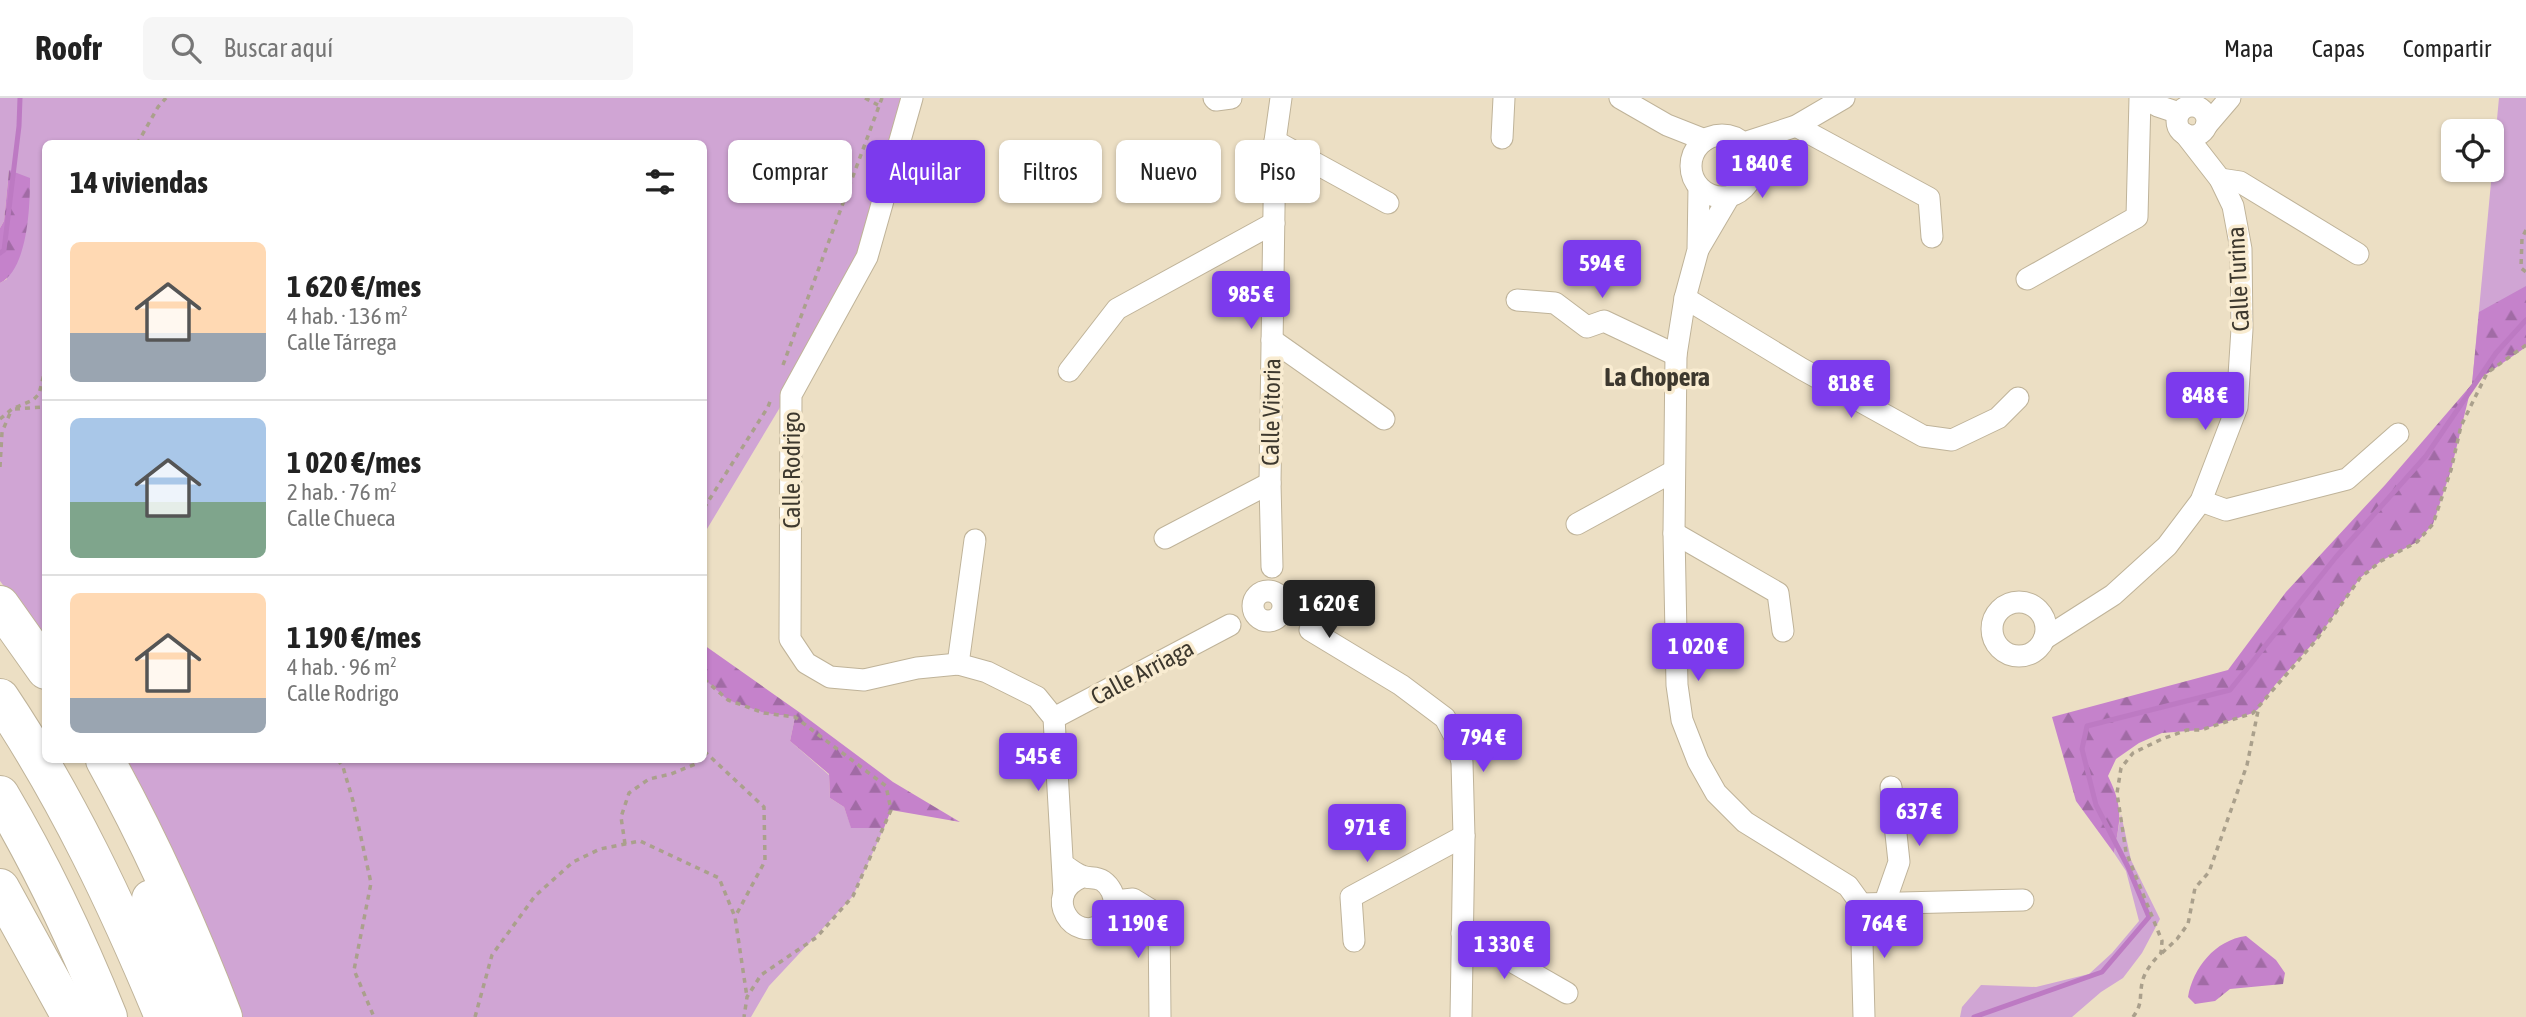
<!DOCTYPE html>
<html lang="es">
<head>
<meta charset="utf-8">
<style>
	body { margin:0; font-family:"Asap Condensed",sans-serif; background:#f6f6f6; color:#222; height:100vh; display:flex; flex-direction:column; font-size:26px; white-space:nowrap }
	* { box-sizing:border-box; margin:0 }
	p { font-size:23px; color:#767676 }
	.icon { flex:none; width:38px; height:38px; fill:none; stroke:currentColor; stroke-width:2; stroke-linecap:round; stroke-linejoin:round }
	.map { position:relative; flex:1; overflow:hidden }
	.drawer { position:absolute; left:42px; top:42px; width:665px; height:623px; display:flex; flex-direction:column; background:#fff; border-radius:10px; box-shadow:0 2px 5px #0004 }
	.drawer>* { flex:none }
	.top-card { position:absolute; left:728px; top:42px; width:665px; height:63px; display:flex; gap:14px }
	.fabs { position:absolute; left:2441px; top:21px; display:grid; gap:14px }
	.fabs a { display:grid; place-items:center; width:63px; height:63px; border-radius:10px; background:#fff; box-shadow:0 2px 5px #0004; font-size:35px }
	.price { position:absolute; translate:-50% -60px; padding:0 16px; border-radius:7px; background:#7c3aed; color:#fff; font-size:23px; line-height:46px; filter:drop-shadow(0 2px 4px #0008) }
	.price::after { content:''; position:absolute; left:50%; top:42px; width:21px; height:16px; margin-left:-10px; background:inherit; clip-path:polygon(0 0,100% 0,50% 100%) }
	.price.selected { background:#222; color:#fff }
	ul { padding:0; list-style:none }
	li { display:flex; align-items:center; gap:21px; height:175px; padding:0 28px }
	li+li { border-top:2px solid #e0e0e0 }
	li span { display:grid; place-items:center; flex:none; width:196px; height:140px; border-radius:10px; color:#555 }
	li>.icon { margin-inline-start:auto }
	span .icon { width:84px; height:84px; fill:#fffc; stroke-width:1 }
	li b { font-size:30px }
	h2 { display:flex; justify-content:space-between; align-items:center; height:84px; padding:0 28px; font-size:30px }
	.tag { padding:0 24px; border-radius:10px; background:#fff; box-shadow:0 2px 5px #0004; font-size:24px; line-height:63px }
	.tag.selected { background:#7c3aed; color:#fff }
	header { display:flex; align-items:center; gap:42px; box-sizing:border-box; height:98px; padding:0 35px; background:#fff; border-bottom:2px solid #e0e0e0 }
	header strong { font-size:33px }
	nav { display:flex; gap:38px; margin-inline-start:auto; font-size:24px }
	.search { width:490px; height:63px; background:#f6f6f6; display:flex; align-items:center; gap:18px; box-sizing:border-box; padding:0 24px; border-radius:10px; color:#767676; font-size:26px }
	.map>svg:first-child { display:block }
</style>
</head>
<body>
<header>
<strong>Roofr</strong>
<div class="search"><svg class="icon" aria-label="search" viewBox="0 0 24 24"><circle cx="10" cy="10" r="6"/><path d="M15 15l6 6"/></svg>Buscar aquí</div>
<nav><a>Mapa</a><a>Capas</a><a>Compartir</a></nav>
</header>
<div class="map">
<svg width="2526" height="919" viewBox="0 0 2526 919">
	<defs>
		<pattern id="forest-firs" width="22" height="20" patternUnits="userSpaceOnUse" patternTransform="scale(1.75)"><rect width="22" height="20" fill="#c582cb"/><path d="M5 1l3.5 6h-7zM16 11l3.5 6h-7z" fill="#a16ba5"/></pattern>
	</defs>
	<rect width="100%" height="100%" fill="#ecdfc4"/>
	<g fill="#d0a5d4">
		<polygon points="0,0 905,0 856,158 779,311 704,436 704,46 46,46 45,544 0,483 0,185 7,181 9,72 4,123 0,130"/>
		<polygon points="2499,0 2526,0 2526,247 2472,286"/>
		<polygon points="704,581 729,602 764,615 795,619 790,643 829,677 830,700 844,709 851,729 884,730 853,798 769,888 751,919 238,919 121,662 704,662"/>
		<polygon points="2121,716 2131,762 2160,821 2142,855 2123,880 2101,894 2072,919 1960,919 1962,909 1981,887 2036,889 2089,876 2112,855 2139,823 2126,773 2114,755"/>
	</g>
	<g fill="url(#forest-firs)">
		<path d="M9,72l21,8c0,28 -2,91 -30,105v-55l4,-7z"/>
		<path d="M2526,188v61l-54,37 -21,86 -18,54 -16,18 -36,19 -21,17 -43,61 -42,46 -17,24 -5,4 -52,17 -39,3 -23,10 -23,16 -8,17c16,33 12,43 6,77l-38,-52 -24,-84 176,-47 58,-78 99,-107 87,-101 7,-72z"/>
		<polygon points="704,547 799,614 893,684 960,724 891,712 884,730 851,730 844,709 830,700 829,676 790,643 795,619 764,615 728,602 704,581"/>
		<path d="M2246,838l30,24 9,13 -2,11 -53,5 -15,12 -20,3 -7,-7c5,-29 27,-57 58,-61z"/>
	</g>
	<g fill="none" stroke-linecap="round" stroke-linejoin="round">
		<g stroke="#bd7ac3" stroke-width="5">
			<polyline points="0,155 4,152 19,28 20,0"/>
			<polyline points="1974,919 2102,874 2149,819 2128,769 2096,707 2082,651 2087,628 2230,592 2336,459 2426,358 2496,255 2526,222"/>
		</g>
		<g stroke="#bfb399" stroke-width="23">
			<g id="street">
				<polyline points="912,0 867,159 791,297 790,541 806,565 830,579 864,582 917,570 958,566 987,574 1037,599 1054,620 1064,795"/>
				<polyline points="1214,0 1216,2 1231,0"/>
				<polyline points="1620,0 1667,27 1705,42"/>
				<polyline points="2143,0 2158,8 2179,15"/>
				<circle cx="2192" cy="23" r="15"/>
				<polyline points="1796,28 1929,100 1932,139"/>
				<polyline points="2206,28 2230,0"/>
				<circle cx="1722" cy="68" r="31"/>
				<polyline points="1502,40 1504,0"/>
				<polyline points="1275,43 1388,105"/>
				<polyline points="1744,45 1796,28 1844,0"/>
				<polyline points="2220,81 2240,84 2358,156"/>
				<polyline points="1699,90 1698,152 1685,200 1676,257 1674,435 1677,587 1682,622 1698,663 1716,695 1745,724 1848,788 1861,806 2023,802"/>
				<polyline points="1699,150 1729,99"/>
				<polyline points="2027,181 2137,119 2140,0"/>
				<polyline points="1685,200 1802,271 1923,338 1952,342 1998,320 2018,300"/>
				<polyline points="1517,202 1555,205 1587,229 1604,223 1676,257"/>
				<polyline points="1272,242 1384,321"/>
				<polyline points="1069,273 1117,211 1274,125"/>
				<polyline points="2201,403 2226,412 2347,381 2398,336"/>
				<polyline points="1577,426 1674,373"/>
				<polyline points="1674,435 1778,495 1783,533"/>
				<polyline points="1165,440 1270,385"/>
				<polyline points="1272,469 1270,385 1275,43 1281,0"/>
				<circle cx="1268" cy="508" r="15"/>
				<circle cx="2019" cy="531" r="27"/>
				<polyline points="1310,532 1401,587 1445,620 1455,639 1462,664 1464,738 1461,919"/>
				<polyline points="2044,541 2113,497 2167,448 2201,403 2237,309 2242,231 2241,151 2233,108 2220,81 2185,36"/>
				<polyline points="958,566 975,442"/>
				<polyline points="1054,620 1230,527"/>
				<path d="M1063,767c6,3 13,9 19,11 7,3 14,0 21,5 7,5 12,14 11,23 0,7 -4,14 -10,19 -30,23 -64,-29 -22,-46"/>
				<polyline points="1115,803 1133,801 1159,817 1160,919"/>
				<polyline points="1885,804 1899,764 1891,689"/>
				<polyline points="1861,806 1864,919"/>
				<polyline points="1462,835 1567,895"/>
				<polyline points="1354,843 1351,799 1464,738"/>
			</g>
		</g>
		<g stroke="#bfb399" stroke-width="40">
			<g id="highway">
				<polyline points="0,507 46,572"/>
				<path d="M0,600c67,100 118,208 164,319"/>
				<path d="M105,662c46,83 84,168 118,257"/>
				<path d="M0,697c42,71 77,145 108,222"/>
				<polyline points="0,790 71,919"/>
				<polyline points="151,801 189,919"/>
			</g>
		</g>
		<g stroke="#aaa08c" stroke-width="3.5" stroke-dasharray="5 5" stroke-linecap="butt">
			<polyline points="865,0 878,7"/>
			<polyline points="137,46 158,9 166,0"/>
			<polyline points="2526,132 2522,140 2521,170 2526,174"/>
			<polyline points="783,267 882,0"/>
			<polyline points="15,311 43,309 46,313"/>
			<polyline points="0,321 12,311 33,302 39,296 45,272 46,256"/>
			<polyline points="0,369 2,334 11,313"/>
			<polyline points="704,410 768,309 771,301"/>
			<polyline points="704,581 728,602 764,615 795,619 886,688 891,712 853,798 817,839 761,877 747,899 744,919"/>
			<polyline points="704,653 764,709 765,763 735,819"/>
			<polyline points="338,662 343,669 353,703 371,785 354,872 374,919"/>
			<polyline points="625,746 621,719 629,695 649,681 671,676 698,665 698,662"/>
			<polyline points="2162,855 2177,841 2188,826 2195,790 2209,774 2247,667 2258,613"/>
			<polyline points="475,919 492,857 535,798 573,764 600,751 640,743 719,780 735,819 747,899"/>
			<path d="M2133,919c10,-14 6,-18 9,-34 2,-11 11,-22 19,-30l1,-12 -36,-89 -9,-59 4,-25 12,-15 29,-14 25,-9h14l52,-17 64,-74 43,-61 21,-17 36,-19 16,-18 18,-54 10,-44 26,-53 39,-28"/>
		</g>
		<use href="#street" stroke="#fff" stroke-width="21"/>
		<use href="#highway" stroke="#fff" stroke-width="38"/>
	</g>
	<g text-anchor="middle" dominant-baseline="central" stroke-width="7" stroke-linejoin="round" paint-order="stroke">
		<g font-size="24" fill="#3d382e" stroke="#f9ecd1">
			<text transform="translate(2238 181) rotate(-93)">Calle Turina</text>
			<text transform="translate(1271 314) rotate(-89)">Calle Vitoria</text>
			<text transform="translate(791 372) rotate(-90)">Calle Rodrigo</text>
			<text transform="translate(1142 574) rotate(-28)">Calle Arriaga</text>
		</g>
		<g font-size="26" font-weight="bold" fill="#3d382e" stroke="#f9ecd1">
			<text x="1657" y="279">La Chopera</text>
		</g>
	</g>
</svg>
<div class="fabs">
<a><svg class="icon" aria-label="locate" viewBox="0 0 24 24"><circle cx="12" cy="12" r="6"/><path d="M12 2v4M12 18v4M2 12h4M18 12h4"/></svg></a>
</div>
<b class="price" style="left:1762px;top:102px">1 840 €</b>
<b class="price" style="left:1602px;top:202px">594 €</b>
<b class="price" style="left:1251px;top:233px">985 €</b>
<b class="price" style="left:1851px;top:322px">818 €</b>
<b class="price" style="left:2205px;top:334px">848 €</b>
<b class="price selected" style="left:1329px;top:542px">1 620 €</b>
<b class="price" style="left:1698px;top:585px">1 020 €</b>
<b class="price" style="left:1483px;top:676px">794 €</b>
<b class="price" style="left:1038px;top:695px">545 €</b>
<b class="price" style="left:1919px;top:750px">637 €</b>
<b class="price" style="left:1367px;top:766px">971 €</b>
<b class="price" style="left:1138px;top:862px">1 190 €</b>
<b class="price" style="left:1884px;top:862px">764 €</b>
<b class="price" style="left:1504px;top:883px">1 330 €</b>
<div class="top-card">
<a class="tag">Comprar</a>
<a class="tag selected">Alquilar</a>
<a class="tag">Filtros</a>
<a class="tag">Nuevo</a>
<a class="tag">Piso</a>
</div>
<section class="drawer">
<h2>14 viviendas<svg class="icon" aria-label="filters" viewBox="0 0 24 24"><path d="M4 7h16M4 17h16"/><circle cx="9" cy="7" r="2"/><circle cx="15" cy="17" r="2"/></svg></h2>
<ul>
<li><span style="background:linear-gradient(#ffd9b3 65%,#9aa5b1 0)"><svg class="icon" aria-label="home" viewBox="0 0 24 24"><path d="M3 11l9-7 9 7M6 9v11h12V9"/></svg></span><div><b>1 620 €/mes</b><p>4 hab. · 136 m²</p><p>Calle Tárrega</p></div></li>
<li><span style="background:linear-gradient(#a9c7e8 60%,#7fa58c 0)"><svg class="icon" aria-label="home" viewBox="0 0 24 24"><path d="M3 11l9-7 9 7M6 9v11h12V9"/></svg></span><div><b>1 020 €/mes</b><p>2 hab. · 76 m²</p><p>Calle Chueca</p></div></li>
<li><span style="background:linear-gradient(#ffd9b3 75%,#9aa5b1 0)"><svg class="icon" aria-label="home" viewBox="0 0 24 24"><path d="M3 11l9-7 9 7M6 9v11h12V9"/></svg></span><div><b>1 190 €/mes</b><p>4 hab. · 96 m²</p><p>Calle Rodrigo</p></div></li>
</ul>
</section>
</div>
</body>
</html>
